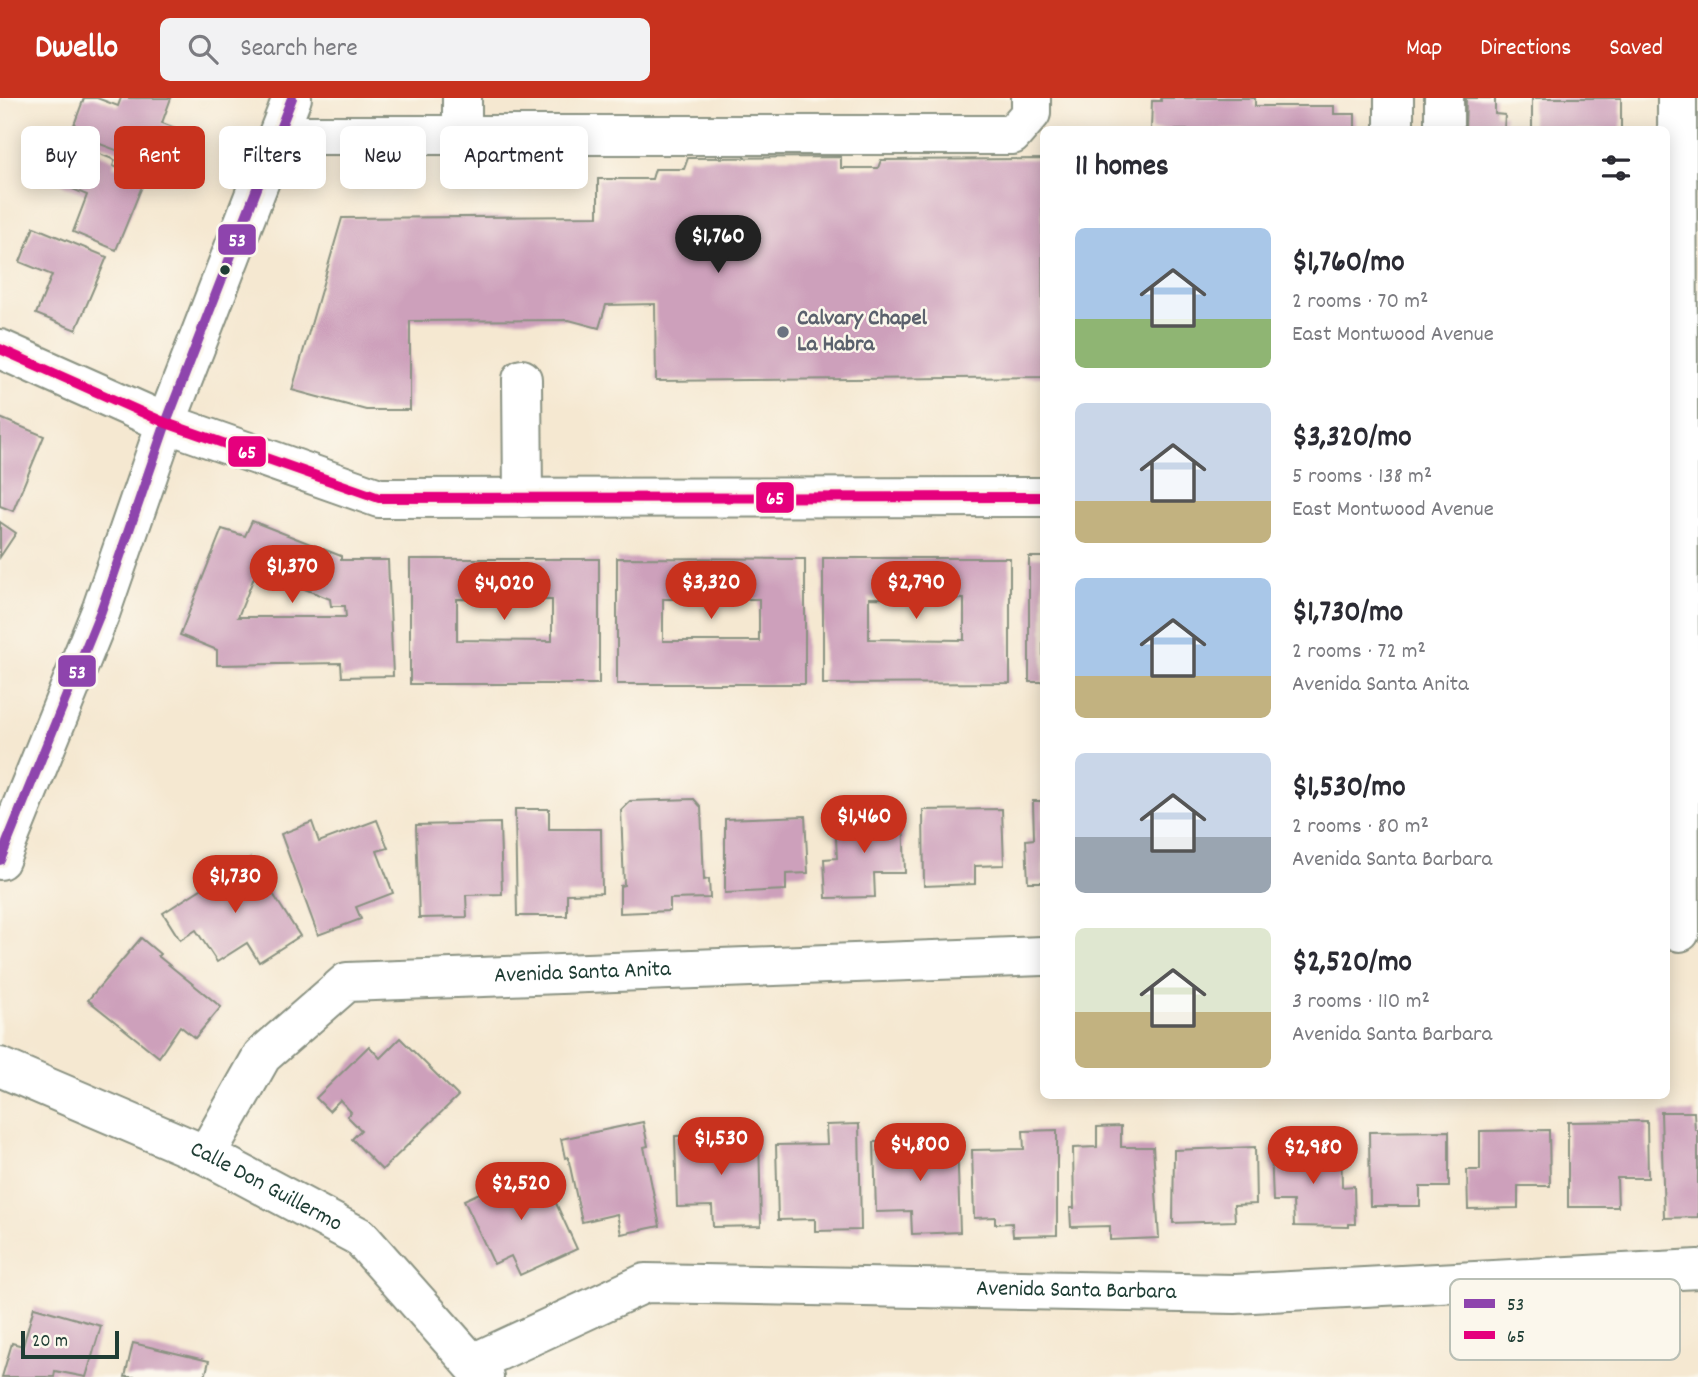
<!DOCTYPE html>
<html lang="en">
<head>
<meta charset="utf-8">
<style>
	body { margin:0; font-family:Dekko,sans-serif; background:#f2f2f3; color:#2b2b33; height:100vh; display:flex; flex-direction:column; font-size:26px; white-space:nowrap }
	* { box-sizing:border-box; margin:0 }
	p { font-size:23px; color:#7c7c81 }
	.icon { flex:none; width:38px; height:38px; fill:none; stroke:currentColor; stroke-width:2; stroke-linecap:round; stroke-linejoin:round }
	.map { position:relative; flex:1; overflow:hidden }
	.side { position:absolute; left:1040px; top:28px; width:630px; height:973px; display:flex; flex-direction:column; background:#fff; border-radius:10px; box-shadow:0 4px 18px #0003 }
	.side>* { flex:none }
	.banner { position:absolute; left:21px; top:28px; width:665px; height:63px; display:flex; gap:14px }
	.scale { position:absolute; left:21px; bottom:18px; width:98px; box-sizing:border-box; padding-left:7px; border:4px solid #1f3d34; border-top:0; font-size:19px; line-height:24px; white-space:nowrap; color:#1f3d34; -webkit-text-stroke:5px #fbf7ec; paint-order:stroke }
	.price { position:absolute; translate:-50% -60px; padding:0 16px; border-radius:24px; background:#c8321e; color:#fff; font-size:23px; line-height:46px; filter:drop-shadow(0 2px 4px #0008) }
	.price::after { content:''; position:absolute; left:50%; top:42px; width:21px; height:16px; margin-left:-10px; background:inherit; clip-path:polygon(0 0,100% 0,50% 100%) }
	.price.on { background:#222; color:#fff }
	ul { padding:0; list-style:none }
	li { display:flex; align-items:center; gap:21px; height:175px; padding:0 35px }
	li span { display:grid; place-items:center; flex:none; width:196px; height:140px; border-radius:10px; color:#555 }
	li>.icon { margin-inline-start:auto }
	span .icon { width:84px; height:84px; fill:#fffc; stroke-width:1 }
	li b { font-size:30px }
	h2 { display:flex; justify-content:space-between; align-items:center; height:84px; padding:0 35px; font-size:30px }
	.tag { padding:0 24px; border-radius:10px; background:#fff; box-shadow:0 4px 18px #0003; font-size:24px; line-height:63px }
	.tag.on { background:#c8321e; color:#fff }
	header { display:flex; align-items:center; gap:42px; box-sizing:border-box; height:98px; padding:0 35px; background:#c8321e; color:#fff }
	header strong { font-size:33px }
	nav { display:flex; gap:38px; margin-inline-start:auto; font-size:24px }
	.search { width:490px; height:63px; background:#f2f2f3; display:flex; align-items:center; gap:18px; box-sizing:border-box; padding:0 24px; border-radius:10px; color:#7c7c81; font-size:26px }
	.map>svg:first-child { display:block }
</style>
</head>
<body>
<header>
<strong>Dwello</strong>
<div class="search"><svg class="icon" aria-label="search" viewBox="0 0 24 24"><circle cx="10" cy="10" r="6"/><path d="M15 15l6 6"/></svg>Search here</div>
<nav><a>Map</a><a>Directions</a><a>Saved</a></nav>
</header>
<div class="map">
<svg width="1698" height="1279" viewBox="0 0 1698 1279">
	<rect width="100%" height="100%" fill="#fbf7ec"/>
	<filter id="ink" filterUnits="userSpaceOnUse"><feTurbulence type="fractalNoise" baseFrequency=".0143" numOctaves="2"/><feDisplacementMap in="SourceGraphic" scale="14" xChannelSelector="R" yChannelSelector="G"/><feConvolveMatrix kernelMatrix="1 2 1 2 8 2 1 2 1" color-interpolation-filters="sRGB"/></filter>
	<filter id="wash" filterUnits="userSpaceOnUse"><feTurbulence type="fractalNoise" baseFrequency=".00686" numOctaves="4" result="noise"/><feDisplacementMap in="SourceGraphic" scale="28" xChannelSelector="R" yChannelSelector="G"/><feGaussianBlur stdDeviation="1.57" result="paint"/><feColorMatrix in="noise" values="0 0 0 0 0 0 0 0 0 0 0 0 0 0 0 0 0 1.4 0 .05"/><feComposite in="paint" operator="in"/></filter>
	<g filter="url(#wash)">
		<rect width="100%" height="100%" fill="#f5e8d1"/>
		<g id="blocks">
			<g fill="#cda0bb" fill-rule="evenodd">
				<polygon points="84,0 97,0 118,8 121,0 171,0 162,25 186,34 171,73 71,35"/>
				<polygon points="1161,0 1255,0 1255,8 1334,8 1334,16 1355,16 1355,32 1151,32 1152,3 1161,3"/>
				<polygon points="1466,0 1495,0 1495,16 1505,17 1504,32 1465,32"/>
				<rect x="1532" y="0" width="89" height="32"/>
				<polygon points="65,42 115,62 113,68 145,81 116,152 73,134 87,97 49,81"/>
				<polygon points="841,59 841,70 878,70 881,62 1042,61 1043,279 656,283 655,206 606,207 599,230 569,222 410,223 410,312 366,312 292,292 342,120 598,118 598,81 652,81 655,71 684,71 688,60"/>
				<polygon points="34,129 107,159 76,232 36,216 52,177 20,164"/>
				<polygon points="0,320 44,338 13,413 0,408"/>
				<path d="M252,423l89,35v4h47l5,116 -51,1 -1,-14 -124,2v-15l-37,-15 42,-106 23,7zM257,472l73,29 1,7h14l1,11h-108z"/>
				<polygon points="0,424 16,435 0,459"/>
				<rect x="1029" y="459" width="14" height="125"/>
				<path d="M617,460l188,1v125h-188zM663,501h96v42h-96z"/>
				<path d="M823,460h187v125l-187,1zM869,500l95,1v41l-95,-1z"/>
				<path d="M410,461h189v125h-189zM457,501l95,1v41l-95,-1z"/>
				<polygon points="694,701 701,709 704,782 709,781 710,800 670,801 670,813 620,815 620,788 624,787 621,712 630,703"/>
				<polygon points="1033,703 1043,703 1043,784 1028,784 1026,742 1034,741"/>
				<polygon points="515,711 549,711 549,731 601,731 602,795 567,796 567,818 517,818"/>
				<polygon points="1002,711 1004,767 975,768 975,786 924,788 923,712"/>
				<polygon points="805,718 808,775 786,776 786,792 725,795 725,721"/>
				<polygon points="903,718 905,775 874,775 875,799 826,800 824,761 837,760 835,720"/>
				<polygon points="377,722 388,750 377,753 393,795 356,809 361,821 318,837 281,736 312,724 319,744"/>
				<polygon points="500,725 502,796 466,797 467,819 419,820 416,727"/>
				<polygon points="250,760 300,838 259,864 247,845 217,864 196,832 180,842 163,815"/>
				<polygon points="141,840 160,856 158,858 221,909 195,940 180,928 159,959 88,902"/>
				<polygon points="400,940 458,998 382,1072 352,1041 361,1032 347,1018 351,1014 340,1002 329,1013 316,1000 369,948 380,960"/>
				<polygon points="1661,1014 1694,1014 1695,1032 1698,1032 1698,1119 1664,1120"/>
				<polygon points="1647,1023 1648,1080 1617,1080 1618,1109 1568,1109 1568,1024"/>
				<polygon points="643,1024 648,1048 644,1049 660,1128 621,1136 617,1116 582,1124 568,1059 565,1060 561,1041"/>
				<polygon points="859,1026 861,1132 815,1133 815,1121 778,1122 776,1047 827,1046 826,1027"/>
				<polygon points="1121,1028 1121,1049 1153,1049 1159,1140 1110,1142 1110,1128 1071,1129 1070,1110 1074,1110 1073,1050 1097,1049 1097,1029"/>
				<polygon points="1057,1032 1057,1137 1013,1138 1012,1125 995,1126 995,1119 974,1120 972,1052 1024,1051 1023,1033"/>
				<polygon points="1549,1032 1550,1088 1518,1088 1518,1110 1468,1111 1467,1072 1480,1072 1480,1033"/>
				<polygon points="1449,1033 1449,1089 1420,1089 1420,1108 1370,1108 1369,1034"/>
				<polygon points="759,1036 761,1128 713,1129 712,1108 677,1109 675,1038"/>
				<polygon points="957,1041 960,1134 912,1136 911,1113 876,1114 874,1044"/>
				<polygon points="1341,1048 1342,1089 1354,1088 1355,1126 1349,1126 1349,1129 1294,1128 1293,1103 1273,1103 1271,1050"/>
				<polygon points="1255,1049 1256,1106 1234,1107 1235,1123 1173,1125 1174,1052"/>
				<polygon points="539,1068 577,1151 520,1177 511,1158 494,1166 464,1102"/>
				<polygon points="34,1209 101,1228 86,1279 55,1273 54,1279 2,1279 12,1245 23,1248"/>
				<polygon points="133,1245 209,1263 205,1279 125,1279"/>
			</g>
		</g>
	</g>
	<g filter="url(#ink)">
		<use href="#blocks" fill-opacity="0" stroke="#8a9282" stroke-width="2"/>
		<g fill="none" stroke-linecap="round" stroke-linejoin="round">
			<g stroke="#8a9282" stroke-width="42">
				<g id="minor">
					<polyline points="1394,0 1394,32"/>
					<polyline points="1677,0 1680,834"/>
					<polyline points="1444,32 1444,0"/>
					<polyline points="462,35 462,0"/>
					<polyline points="278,37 1012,37 1031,15 1031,0"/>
					<polyline points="0,251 166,325 379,400 1043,399"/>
					<polyline points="522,281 523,400"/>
					<path id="s1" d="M0,969l206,88 154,82 124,140"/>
					<path id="s2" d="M206,1057l56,-99 85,-74 696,-26"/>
					<path id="s3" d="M473,1265l172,-80 590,11 463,-25"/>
				</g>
			</g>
			<g stroke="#8a9282" stroke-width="42">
				<polyline id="major" points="0,762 101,513 166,325 292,0"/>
			</g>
			<use href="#minor" stroke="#fff" stroke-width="38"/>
			<use href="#major" stroke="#fff" stroke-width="38"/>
			<g stroke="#fbf7ec" stroke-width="16">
				<polyline id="bus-1" points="0,762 101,513 166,325 292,0"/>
			</g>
			<g stroke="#fbf7ec" stroke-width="16">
				<polyline id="bus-2" points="0,251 166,325 379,400 1043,399"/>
			</g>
			<use href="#bus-1" stroke="#8e44ad" stroke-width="10"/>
			<use href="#bus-2" stroke="#e5007d" stroke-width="10"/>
		</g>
	</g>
	<circle fill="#1f3d34" stroke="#fbf7ec" stroke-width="2.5" cx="225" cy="172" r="6"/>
	<circle fill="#6b7280" stroke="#fbf7ec" stroke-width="2.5" cx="783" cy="234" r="7"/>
	<g text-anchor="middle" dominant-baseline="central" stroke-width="5" stroke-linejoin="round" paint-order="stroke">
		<g font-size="23" font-weight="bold" fill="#5b616d" stroke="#fbf7ec" text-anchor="start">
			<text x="797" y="221">Calvary Chapel<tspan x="797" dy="26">La Habra</tspan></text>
		</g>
		<g font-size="23" fill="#1f3d34" stroke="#fbf7ec">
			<text stroke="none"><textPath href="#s2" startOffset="462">Avenida Santa Anita</textPath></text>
			<text stroke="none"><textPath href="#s1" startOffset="292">Calle Don Guillermo</textPath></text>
			<text stroke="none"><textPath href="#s3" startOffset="621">Avenida Santa Barbara</textPath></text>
		</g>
	</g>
	<rect x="1450" y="1181" width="230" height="81" rx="10" fill="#fbf7ec" stroke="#b9bfb5" stroke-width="2"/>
	<rect x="1464" y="1201" width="31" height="9" fill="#8e44ad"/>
	<rect x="1464" y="1233" width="31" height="8" fill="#e5007d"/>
	<g font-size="19" fill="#1f3d34">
		<text x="1507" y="1212">53</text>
		<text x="1507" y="1244">65</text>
	</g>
	<g stroke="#fbf7ec" stroke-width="2.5">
		<rect x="217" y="125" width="40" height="33" rx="7" fill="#8e44ad"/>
		<rect x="227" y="337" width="40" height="33" rx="7" fill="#e5007d"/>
		<rect x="755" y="383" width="40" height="33" rx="7" fill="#e5007d"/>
		<rect x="57" y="556" width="40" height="34" rx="7" fill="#8e44ad"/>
	</g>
	<g font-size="19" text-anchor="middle" font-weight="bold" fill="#fff">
		<text x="237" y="148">53</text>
		<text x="247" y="360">65</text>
		<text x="775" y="406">65</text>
		<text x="77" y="580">53</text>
	</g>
</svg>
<div class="scale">20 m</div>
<b class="price on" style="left:718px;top:177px">$1,760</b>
<b class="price" style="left:292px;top:507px">$1,370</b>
<b class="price" style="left:711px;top:523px">$3,320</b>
<b class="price" style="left:916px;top:523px">$2,790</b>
<b class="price" style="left:504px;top:524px">$4,020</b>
<b class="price" style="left:864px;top:757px">$1,460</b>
<b class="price" style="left:235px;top:817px">$1,730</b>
<b class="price" style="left:721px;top:1079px">$1,530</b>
<b class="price" style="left:920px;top:1085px">$4,800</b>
<b class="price" style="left:1313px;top:1088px">$2,980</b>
<b class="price" style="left:521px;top:1124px">$2,520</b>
<div class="banner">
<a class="tag">Buy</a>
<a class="tag on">Rent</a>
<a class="tag">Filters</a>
<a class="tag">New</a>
<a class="tag">Apartment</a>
</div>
<section class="side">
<h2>11 homes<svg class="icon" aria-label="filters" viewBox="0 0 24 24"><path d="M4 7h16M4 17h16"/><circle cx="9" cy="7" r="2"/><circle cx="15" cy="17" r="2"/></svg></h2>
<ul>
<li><span style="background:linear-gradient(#a9c7e8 65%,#8fb573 0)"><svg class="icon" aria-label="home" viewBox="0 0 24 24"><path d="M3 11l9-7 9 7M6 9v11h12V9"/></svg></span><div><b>$1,760/mo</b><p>2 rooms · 70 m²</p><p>East Montwood Avenue</p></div></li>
<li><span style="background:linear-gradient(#c9d6e8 70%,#c2b280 0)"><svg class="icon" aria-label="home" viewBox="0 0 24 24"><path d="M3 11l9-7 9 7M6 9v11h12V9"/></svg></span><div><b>$3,320/mo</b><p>5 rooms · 138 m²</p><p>East Montwood Avenue</p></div></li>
<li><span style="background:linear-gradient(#a9c7e8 70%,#c2b280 0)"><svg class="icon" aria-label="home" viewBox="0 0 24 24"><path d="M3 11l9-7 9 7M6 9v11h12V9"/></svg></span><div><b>$1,730/mo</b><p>2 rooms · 72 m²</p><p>Avenida Santa Anita</p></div></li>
<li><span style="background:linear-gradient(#c9d6e8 60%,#9aa5b1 0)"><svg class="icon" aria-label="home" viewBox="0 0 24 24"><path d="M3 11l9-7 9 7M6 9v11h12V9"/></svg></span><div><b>$1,530/mo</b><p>2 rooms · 80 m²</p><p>Avenida Santa Barbara</p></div></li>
<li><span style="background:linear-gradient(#dfe7d0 60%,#c2b280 0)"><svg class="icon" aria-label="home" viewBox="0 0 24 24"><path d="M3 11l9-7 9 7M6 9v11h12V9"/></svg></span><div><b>$2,520/mo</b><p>3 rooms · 110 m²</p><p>Avenida Santa Barbara</p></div></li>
</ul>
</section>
</div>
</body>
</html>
